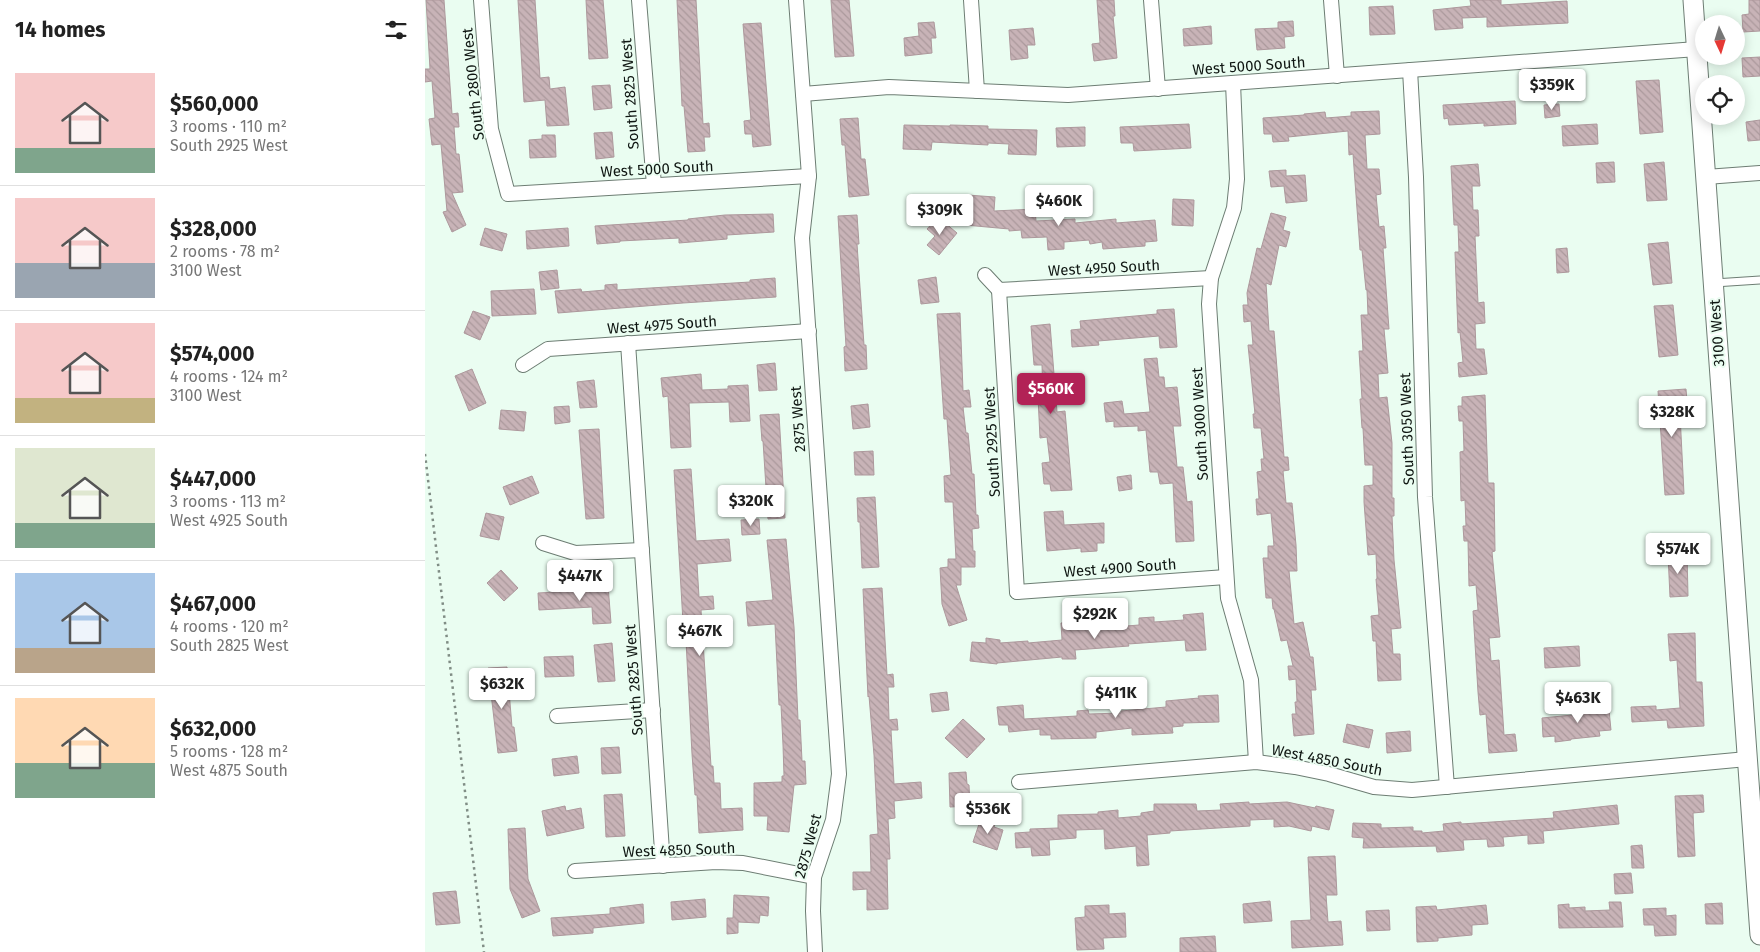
<!DOCTYPE html>
<html lang="en">
<head>
<meta charset="utf-8">
<style>
	body { margin:0; font-family:"Fira Sans",sans-serif; background:#f2f2f2; color:#222; height:100vh; display:flex; flex-direction:column; font-size:19px; white-space:nowrap }
	* { box-sizing:border-box; margin:0 }
	p { font-size:16px; color:#767676 }
	.icon { flex:none; width:28px; height:28px; fill:none; stroke:currentColor; stroke-width:2; stroke-linecap:round; stroke-linejoin:round }
	.map { position:relative; flex:1; overflow:hidden }
	.details { display:flex; flex-direction:column; background:#fff; width:425px }
	.details>* { flex:none }
	.needle { width:32px; rotate:176deg }
	.fabs { position:absolute; left:1270px; top:15px; display:grid; gap:10px }
	.fabs a { display:grid; place-items:center; width:50px; height:50px; border-radius:50%; background:#fff; box-shadow:0 2px 12px #0003; font-size:25px }
	.price { position:absolute; translate:-50% -42px; padding:0 11px; border-radius:5px; background:#fff; color:#222; font-size:16px; line-height:32px; filter:drop-shadow(0 1px 2px #0008) }
	.price::after { content:''; position:absolute; left:50%; top:30px; width:15px; height:11px; margin-left:-8px; background:inherit; clip-path:polygon(0 0,100% 0,50% 100%) }
	.price.current { background:#b22256; color:#fff }
	ul { padding:0; list-style:none }
	li { display:flex; align-items:center; gap:15px; height:125px; padding:0 15px }
	li+li { border-top:1px solid #e0e0e0 }
	li span { display:grid; place-items:center; flex:none; width:140px; height:100px; border-radius:0px; color:#555 }
	li>.icon { margin-inline-start:auto }
	span .icon { width:60px; height:60px; fill:#fffc; stroke-width:1 }
	li b { font-size:21px }
	h2 { display:flex; justify-content:space-between; align-items:center; height:60px; padding:0 15px; font-size:21px }
	main { display:flex; flex:1; min-height:0 }
	.map>svg:first-child { display:block }
</style>
</head>
<body>
<main>
<section class="details">
<h2>14 homes<svg class="icon" aria-label="filters" viewBox="0 0 24 24"><path d="M4 7h16M4 17h16"/><circle cx="9" cy="7" r="2"/><circle cx="15" cy="17" r="2"/></svg></h2>
<ul>
<li><span style="background:linear-gradient(#f6c9c9 75%,#7fa58c 0)"><svg class="icon" aria-label="home" viewBox="0 0 24 24"><path d="M3 11l9-7 9 7M6 9v11h12V9"/></svg></span><div><b>$560,000</b><p>3 rooms · 110 m²</p><p>South 2925 West</p></div></li>
<li><span style="background:linear-gradient(#f6c9c9 65%,#9aa5b1 0)"><svg class="icon" aria-label="home" viewBox="0 0 24 24"><path d="M3 11l9-7 9 7M6 9v11h12V9"/></svg></span><div><b>$328,000</b><p>2 rooms · 78 m²</p><p>3100 West</p></div></li>
<li><span style="background:linear-gradient(#f6c9c9 75%,#c2b280 0)"><svg class="icon" aria-label="home" viewBox="0 0 24 24"><path d="M3 11l9-7 9 7M6 9v11h12V9"/></svg></span><div><b>$574,000</b><p>4 rooms · 124 m²</p><p>3100 West</p></div></li>
<li><span style="background:linear-gradient(#dfe7d0 75%,#7fa58c 0)"><svg class="icon" aria-label="home" viewBox="0 0 24 24"><path d="M3 11l9-7 9 7M6 9v11h12V9"/></svg></span><div><b>$447,000</b><p>3 rooms · 113 m²</p><p>West 4925 South</p></div></li>
<li><span style="background:linear-gradient(#a9c7e8 75%,#b9a48a 0)"><svg class="icon" aria-label="home" viewBox="0 0 24 24"><path d="M3 11l9-7 9 7M6 9v11h12V9"/></svg></span><div><b>$467,000</b><p>4 rooms · 120 m²</p><p>South 2825 West</p></div></li>
<li><span style="background:linear-gradient(#ffd9b3 65%,#7fa58c 0)"><svg class="icon" aria-label="home" viewBox="0 0 24 24"><path d="M3 11l9-7 9 7M6 9v11h12V9"/></svg></span><div><b>$632,000</b><p>5 rooms · 128 m²</p><p>West 4875 South</p></div></li>
</ul>
</section>
<div class="map">
<svg width="1335" height="952" viewBox="0 0 1335 952">
	<defs>
		<pattern id="building-back-hatch" width="6" height="6" patternUnits="userSpaceOnUse" patternTransform="scale(1.25)"><rect width="6" height="6" fill="#c8b3b7"/><path d="M-1 5l2 2M0 0l6 6M5-1l2 2" fill="none" stroke="#ab999c"/></pattern>
	</defs>
	<rect width="100%" height="100%" fill="#eafdf1"/>
	<g fill="url(#building-back-hatch)" stroke="#ad989c">
		<polygon points="1,0 19,0 27,114 33,113 34,127 29,127 31,154 34,154 38,192 27,193 41,225 27,232 18,212 22,211 16,144 7,145 4,119 10,118 7,81 0,82 0,69 5,69"/>
		<polygon points="93,0 110,0 115,78 124,77 125,89 140,87 144,125 122,126 120,100 99,102"/>
		<polygon points="161,0 178,0 183,58 164,59"/>
		<polygon points="252,0 271,0 278,124 284,123 285,137 279,137 280,151 263,152 259,106 257,106"/>
		<polygon points="406,0 424,0 429,56 410,57"/>
		<polygon points="672,0 689,0 690,16 688,16 692,58 669,61 667,44 675,43"/>
		<polygon points="1045,0 1076,0 1076,5 1142,1 1143,23 1062,27 1062,17 1037,18 1038,28 1010,30 1008,10 1046,6"/>
		<polygon points="1324,0 1335,0 1335,31 1318,32 1317,15 1324,14"/>
		<polygon points="968,6 970,34 945,35 944,7"/>
		<polygon points="868,21 869,36 859,37 860,48 832,50 830,29 853,28 853,22"/>
		<polygon points="509,22 511,38 506,38 507,53 480,56 479,38 494,36 493,23"/>
		<polygon points="336,23 346,145 328,147 327,134 320,134 319,121 326,120 318,24"/>
		<polygon points="786,26 787,44 759,46 758,29"/>
		<polygon points="608,28 610,45 602,45 603,58 586,60 584,30"/>
		<polygon points="1335,57 1335,76 1318,77 1317,58"/>
		<polygon points="1234,80 1238,132 1215,134 1211,81"/>
		<polygon points="185,85 187,108 169,110 167,86"/>
		<polygon points="1090,101 1091,124 1059,126 1059,123 1024,125 1023,118 1019,119 1018,105"/>
		<polygon points="1134,104 1135,116 1120,118 1119,105"/>
		<polygon points="954,111 955,134 940,135 942,169 954,169 956,194 951,195 954,227 959,226 961,248 958,248 964,329 959,329 963,373 953,374 954,398 962,397 967,443 967,498 969,498 969,516 967,516 969,560 976,628 966,629 968,654 975,654 976,680 953,681 951,641 948,641 946,616 954,615 951,579 952,579 951,554 943,555 939,502 939,486 948,485 948,465 940,465 938,428 937,428 935,399 937,399 934,351 938,351 936,315 943,315 942,290 941,290 937,250 935,250 928,154 924,155 923,131 863,137 864,141 848,142 847,134 839,134 838,118 879,115 879,114 900,112 901,118 926,116 926,112"/>
		<polygon points="433,118 436,159 440,159 444,195 424,197 420,145 417,145 415,119"/>
		<polygon points="1335,120 1335,140 1323,141 1321,122"/>
		<polygon points="764,124 766,148 709,151 708,143 696,143 695,127"/>
		<polygon points="1172,124 1173,144 1138,146 1137,126"/>
		<polygon points="479,125 525,126 525,125 563,126 563,129 612,130 611,155 583,154 584,144 563,143 563,145 507,142 506,150 478,149"/>
		<polygon points="660,127 660,146 632,147 631,128"/>
		<polygon points="187,132 189,157 171,159 169,133"/>
		<polygon points="117,135 130,135 131,157 105,158 104,140 117,139"/>
		<polygon points="1189,162 1190,182 1172,183 1171,163"/>
		<polygon points="1239,162 1242,200 1222,201 1219,164"/>
		<polygon points="1053,164 1055,186 1047,186 1048,210 1053,210 1054,236 1050,236 1053,303 1059,302 1060,323 1050,324 1051,349 1059,349 1062,374 1034,377 1033,363 1038,362 1035,332 1033,333 1030,252 1034,252 1033,225 1029,225 1026,166"/>
		<polygon points="861,170 861,176 880,175 882,201 861,203 859,186 846,187 844,171"/>
		<polygon points="542,195 570,197 569,211 610,209 611,221 650,219 650,223 691,219 691,223 730,220 732,241 720,242 720,246 678,249 677,242 665,244 664,240 639,242 639,249 623,250 622,237 597,238 596,230 584,231 584,229 540,225"/>
		<polygon points="748,199 769,200 768,226 747,225"/>
		<polygon points="846,213 861,217 858,230 865,232 861,247 854,245 846,285 841,283 844,331 849,331 859,457 863,457 864,470 858,471 861,503 867,503 871,545 872,571 864,571 869,624 878,622 885,657 888,657 891,690 886,690 889,734 869,736 867,714 871,714 870,702 872,702 871,679 864,680 863,666 868,666 862,640 856,641 849,609 848,609 847,598 841,598 838,558 843,558 843,546 849,546 846,513 832,515 831,499 834,499 832,472 837,471 836,459 839,459 836,428 829,428 828,414 830,414 823,345 828,345 826,321 819,322 818,305 823,305 822,293 832,248 836,249"/>
		<polygon points="348,214 349,232 302,235 302,239 254,243 254,238 195,241 195,242 172,244 170,226 263,220 263,219 300,215"/>
		<polygon points="432,215 434,244 432,244 439,345 441,345 442,369 420,371 419,347 421,346 413,216"/>
		<polygon points="513,217 532,233 514,255 502,245 510,236 502,229"/>
		<polygon points="60,228 82,234 77,251 55,245"/>
		<polygon points="143,228 144,246 102,249 101,231"/>
		<polygon points="1243,242 1247,283 1228,285 1223,244"/>
		<polygon points="1142,248 1144,272 1132,273 1131,249"/>
		<polygon points="132,270 134,288 116,290 114,272"/>
		<polygon points="511,277 514,302 496,304 493,280"/>
		<polygon points="350,278 351,297 258,303 133,313 130,291 156,289 157,292 180,290 180,285 192,284 192,290 325,282 325,280"/>
		<polygon points="109,289 111,314 67,316 66,291"/>
		<polygon points="1248,305 1253,355 1234,357 1229,306"/>
		<polygon points="749,309 752,347 735,348 734,336 673,341 674,345 647,347 646,330 656,329 655,321 732,314 732,310"/>
		<polygon points="48,311 65,317 55,340 39,333"/>
		<polygon points="535,313 538,391 544,390 546,407 538,407 541,433 543,433 547,474 549,474 551,515 553,515 554,528 547,529 548,551 550,551 550,567 536,567 536,585 531,585 542,620 524,626 517,604 515,568 523,567 523,559 531,559 528,502 520,502 519,476 526,475 522,419 519,419 512,314"/>
		<polygon points="625,324 632,412 640,411 647,490 626,491 625,484 619,484 617,463 625,462 622,437 615,438 613,397 618,397 617,365 609,365 606,326"/>
		<polygon points="732,358 734,377 739,377 740,388 752,387 756,426 748,426 751,456 752,467 758,467 762,502 767,501 769,541 751,542 748,483 735,484 733,472 725,472 721,430 713,431 713,426 689,427 689,421 681,422 679,403 697,401 699,414 725,412 719,359"/>
		<polygon points="350,363 352,390 334,391 332,365"/>
		<polygon points="47,369 61,403 44,411 30,376"/>
		<polygon points="276,374 277,390 303,389 303,386 323,385 325,421 305,422 304,402 264,403 266,447 246,448 243,396 238,397 236,378"/>
		<polygon points="169,380 172,407 155,408 152,382"/>
		<polygon points="1261,389 1263,413 1255,414 1259,494 1240,495 1233,391"/>
		<polygon points="1060,395 1063,483 1069,483 1070,551 1067,552 1075,637 1064,638 1066,661 1074,660 1079,735 1090,734 1092,751 1064,753 1061,714 1055,715 1053,692 1048,611 1053,610 1051,585 1044,586 1043,541 1039,541 1038,526 1041,526 1040,500 1036,501 1035,452 1039,451 1038,421 1034,421 1033,406 1037,406 1037,397"/>
		<polygon points="443,404 445,427 428,429 426,406"/>
		<polygon points="144,406 145,422 130,424 129,407"/>
		<polygon points="76,410 101,412 99,431 74,429"/>
		<polygon points="354,414 360,518 343,519 338,441 337,441 335,415"/>
		<polygon points="174,429 179,518 161,519 154,430"/>
		<polygon points="448,451 449,475 430,475 429,452"/>
		<polygon points="266,469 271,541 304,539 306,561 272,564 274,597 288,596 289,609 276,610 286,766 288,766 289,783 295,783 296,809 317,808 318,830 274,833 272,795 270,795 267,754 260,622 258,622 249,470"/>
		<polygon points="706,475 707,489 694,491 692,477"/>
		<polygon points="107,476 114,493 85,505 78,487"/>
		<polygon points="450,497 454,567 437,568 435,522 433,522 432,498"/>
		<polygon points="638,511 639,525 679,523 679,543 672,543 672,551 656,552 656,548 622,551 619,512"/>
		<polygon points="61,513 79,517 74,540 55,536"/>
		<polygon points="334,519 335,534 317,535 316,520"/>
		<polygon points="361,539 369,627 373,720 375,720 377,761 380,761 381,784 369,785 364,832 342,830 343,816 329,816 329,783 357,782 357,776 359,776 358,745 356,705 354,705 350,624 323,626 321,602 348,600 342,540"/>
		<polygon points="1262,553 1263,596 1245,597 1243,554"/>
		<polygon points="76,570 93,588 79,601 62,583"/>
		<polygon points="183,585 186,623 168,624 167,607 114,610 113,593 165,590 165,586"/>
		<polygon points="457,588 462,675 468,674 469,687 463,687 464,720 472,719 473,730 466,730 469,784 496,782 497,798 469,801 470,818 463,819 465,859 462,859 463,909 442,910 442,889 428,890 428,872 446,872 445,835 453,834 449,755 444,696 443,697 438,589"/>
		<polygon points="778,613 781,650 761,651 760,640 703,644 704,646 650,650 651,659 637,659 637,657 572,663 572,664 545,661 547,642 561,643 561,638 575,640 575,643 603,641 603,643 637,640 636,623 649,622 650,629 675,628 674,621 689,620 690,627 714,625 714,618 729,617 729,622 759,620 758,615"/>
		<polygon points="1270,633 1271,682 1277,682 1279,726 1243,728 1242,720 1207,722 1206,707 1231,706 1231,710 1255,708 1252,660 1245,661 1243,634"/>
		<polygon points="187,643 190,681 173,682 169,645"/>
		<polygon points="1154,646 1155,666 1120,668 1119,648"/>
		<polygon points="148,656 149,676 120,677 119,657"/>
		<polygon points="82,667 87,727 89,727 92,751 73,753 63,668"/>
		<polygon points="522,692 524,710 507,712 505,694"/>
		<polygon points="793,695 794,722 758,723 758,726 747,727 748,733 707,735 707,728 671,732 671,738 626,739 626,735 615,735 615,729 584,732 583,725 574,725 572,707 598,705 599,719 652,716 652,711 663,710 664,714 696,713 696,711 741,707 741,701 774,698 773,696"/>
		<polygon points="1172,703 1172,711 1184,710 1186,730 1174,731 1175,736 1146,739 1146,740 1130,742 1130,736 1118,737 1117,718 1158,714 1157,705"/>
		<polygon points="538,719 560,739 542,758 520,738"/>
		<polygon points="922,724 948,730 944,748 918,742"/>
		<polygon points="985,731 986,751 962,753 961,733"/>
		<polygon points="194,747 196,773 177,774 176,748"/>
		<polygon points="152,756 154,773 129,776 127,759"/>
		<polygon points="541,772 542,784 544,785 545,806 525,807 524,773"/>
		<polygon points="197,794 200,836 181,837 179,795"/>
		<polygon points="1278,795 1279,812 1268,813 1270,856 1253,857 1250,796"/>
		<polygon points="824,802 824,804 862,802 890,808 891,806 909,810 904,830 887,826 886,831 864,826 849,827 849,819 825,820 825,826 745,831 745,833 722,835 724,865 712,866 711,846 680,849 679,829 651,830 651,838 624,840 625,855 607,856 606,847 591,848 590,833 605,832 605,829 633,828 633,815 673,814 673,812 693,810 693,818 716,816 716,813 729,811 729,804 771,804 772,811 796,810 795,804"/>
		<polygon points="1192,805 1194,824 1118,831 1119,843 1103,844 1103,835 1078,837 1079,846 1063,847 1062,839 1038,840 1039,850 1012,852 1011,846 938,848 939,838 927,837 928,823 956,824 956,828 988,827 988,831 997,831 997,833 1019,831 1018,824 1036,822 1036,824 1129,818 1128,812"/>
		<polygon points="140,806 141,811 156,808 159,828 122,836 117,811"/>
		<polygon points="556,818 570,823 569,827 578,830 572,850 548,842"/>
		<polygon points="100,828 103,879 115,911 97,918 85,889 83,829"/>
		<polygon points="1217,845 1219,868 1207,868 1206,846"/>
		<polygon points="910,856 912,895 901,895 903,922 916,921 918,945 867,948 866,921 886,920 883,857"/>
		<polygon points="1206,873 1208,893 1190,894 1189,874"/>
		<polygon points="31,891 35,923 11,925 8,893"/>
		<polygon points="309,895 344,897 343,916 335,915 334,923 313,922 313,933 302,934 302,918 308,918"/>
		<polygon points="280,899 281,917 247,920 246,902"/>
		<polygon points="845,901 847,921 819,923 818,904"/>
		<polygon points="1184,902 1196,902 1198,927 1134,928 1133,905 1144,904 1144,908 1160,907 1160,911 1185,910"/>
		<polygon points="1297,903 1298,924 1281,924 1280,904"/>
		<polygon points="218,904 219,923 168,928 168,933 128,936 126,918 185,914 185,908"/>
		<polygon points="684,905 684,914 700,913 701,937 678,938 679,949 652,950 650,918 660,917 660,906"/>
		<polygon points="1061,905 1063,924 1047,925 1047,935 1013,938 1013,941 992,942 991,907 1011,906 1012,910"/>
		<polygon points="1241,908 1241,916 1251,915 1251,935 1230,936 1229,925 1219,925 1218,909"/>
		<polygon points="964,910 965,930 942,931 941,911"/>
		<polygon points="790,936 791,952 755,952 755,938"/>
	</g>
	<g fill="none" stroke-linecap="round" stroke-linejoin="round">
		<g stroke="#6d7d73" stroke-width="9">
			<polyline id="lane" points="1289,283 1335,280"/>
		</g>
		<g stroke="#6d7d73" stroke-width="16">
			<g id="street">
				<polyline points="56,0 66,129 83,194 384,176"/>
				<polyline points="214,0 229,185"/>
				<polyline points="371,0 384,176 377,238 414,774 408,820 389,877 388,911 390,952"/>
				<polyline points="546,0 552,91"/>
				<polyline points="726,0 733,89"/>
				<polyline points="906,0 912,76"/>
				<polyline points="985,70 991,177 1000,497 1022,787"/>
				<polyline points="808,83 812,179 809,208 786,278 784,304 803,598 826,680 831,762"/>
				<polyline points="378,94 464,87 643,95 1272,49"/>
				<polyline points="1281,177 1335,173"/>
				<polyline points="560,275 574,290"/>
				<polyline points="574,290 592,592"/>
				<polyline points="574,290 786,278"/>
				<polyline points="203,343 238,866"/>
				<polyline points="98,365 123,349 384,331"/>
				<polyline points="118,543 150,553 217,550"/>
				<polyline points="592,592 801,577"/>
				<polyline points="132,716 228,710"/>
				<polyline points="594,782 831,762 870,767 904,774 949,787 987,790 1322,759"/>
				<polyline points="150,871 291,862 318,863 389,877"/>
			</g>
		</g>
		<g stroke="#6d7d73" stroke-width="21">
			<polyline id="secondary" points="1268,0 1335,935"/>
		</g>
		<polyline stroke="#808d85" stroke-width="2.5" stroke-dasharray="2.5 4" stroke-linecap="butt" points="0,454 59,952"/>
		<use href="#lane" stroke="#fff" stroke-width="7"/>
		<use href="#street" stroke="#fff" stroke-width="14"/>
		<use href="#secondary" stroke="#fff" stroke-width="19"/>
	</g>
	<g text-anchor="middle" dominant-baseline="central" stroke-width="4" stroke-linejoin="round" paint-order="stroke">
		<g font-size="15" fill="#0f1612" stroke="#eafdf1">
			<text transform="translate(824 66) rotate(-4)">West 5000 South</text>
			<text transform="translate(48 84) rotate(-96)">South 2800 West</text>
			<text transform="translate(205 94) rotate(-94)">South 2825 West</text>
			<text transform="translate(232 169) rotate(-3)">West 5000 South</text>
			<text transform="translate(679 268) rotate(-3)">West 4950 South</text>
			<text transform="translate(237 325) rotate(-4)">West 4975 South</text>
			<text transform="translate(1292 333) rotate(-94)">3100 West</text>
			<text transform="translate(373 419) rotate(-94)">2875 West</text>
			<text transform="translate(775 424) rotate(-93)">South 3000 West</text>
			<text transform="translate(982 429) rotate(-92)">South 3050 West</text>
			<text transform="translate(567 442) rotate(-93)">South 2925 West</text>
			<text transform="translate(695 568) rotate(-4)">West 4900 South</text>
			<text transform="translate(209 680) rotate(-94)">South 2825 West</text>
			<text transform="translate(902 760) rotate(11)">West 4850 South</text>
			<text transform="translate(383 846) rotate(-75)">2875 West</text>
			<text transform="translate(254 850) rotate(-2)">West 4850 South</text>
		</g>
	</g>
</svg>
<div class="fabs">
<a><svg class="needle" viewBox="-14 -14 28 28"><path d="M0-13l5 13h-10z" fill="#e53935"/><path d="M0 13l5-13h-10z" fill="#767676"/></svg></a>
<a><svg class="icon" aria-label="locate" viewBox="0 0 24 24"><circle cx="12" cy="12" r="6"/><path d="M12 2v4M12 18v4M2 12h4M18 12h4"/></svg></a>
</div>
<b class="price" style="left:1127px;top:111px">$359K</b>
<b class="price" style="left:634px;top:227px">$460K</b>
<b class="price" style="left:515px;top:236px">$309K</b>
<b class="price current" style="left:626px;top:415px">$560K</b>
<b class="price" style="left:1247px;top:438px">$328K</b>
<b class="price" style="left:326px;top:527px">$320K</b>
<b class="price" style="left:1253px;top:575px">$574K</b>
<b class="price" style="left:155px;top:602px">$447K</b>
<b class="price" style="left:670px;top:640px">$292K</b>
<b class="price" style="left:275px;top:657px">$467K</b>
<b class="price" style="left:77px;top:710px">$632K</b>
<b class="price" style="left:691px;top:719px">$411K</b>
<b class="price" style="left:1153px;top:724px">$463K</b>
<b class="price" style="left:563px;top:835px">$536K</b>
</div>
</main>
</body>
</html>
